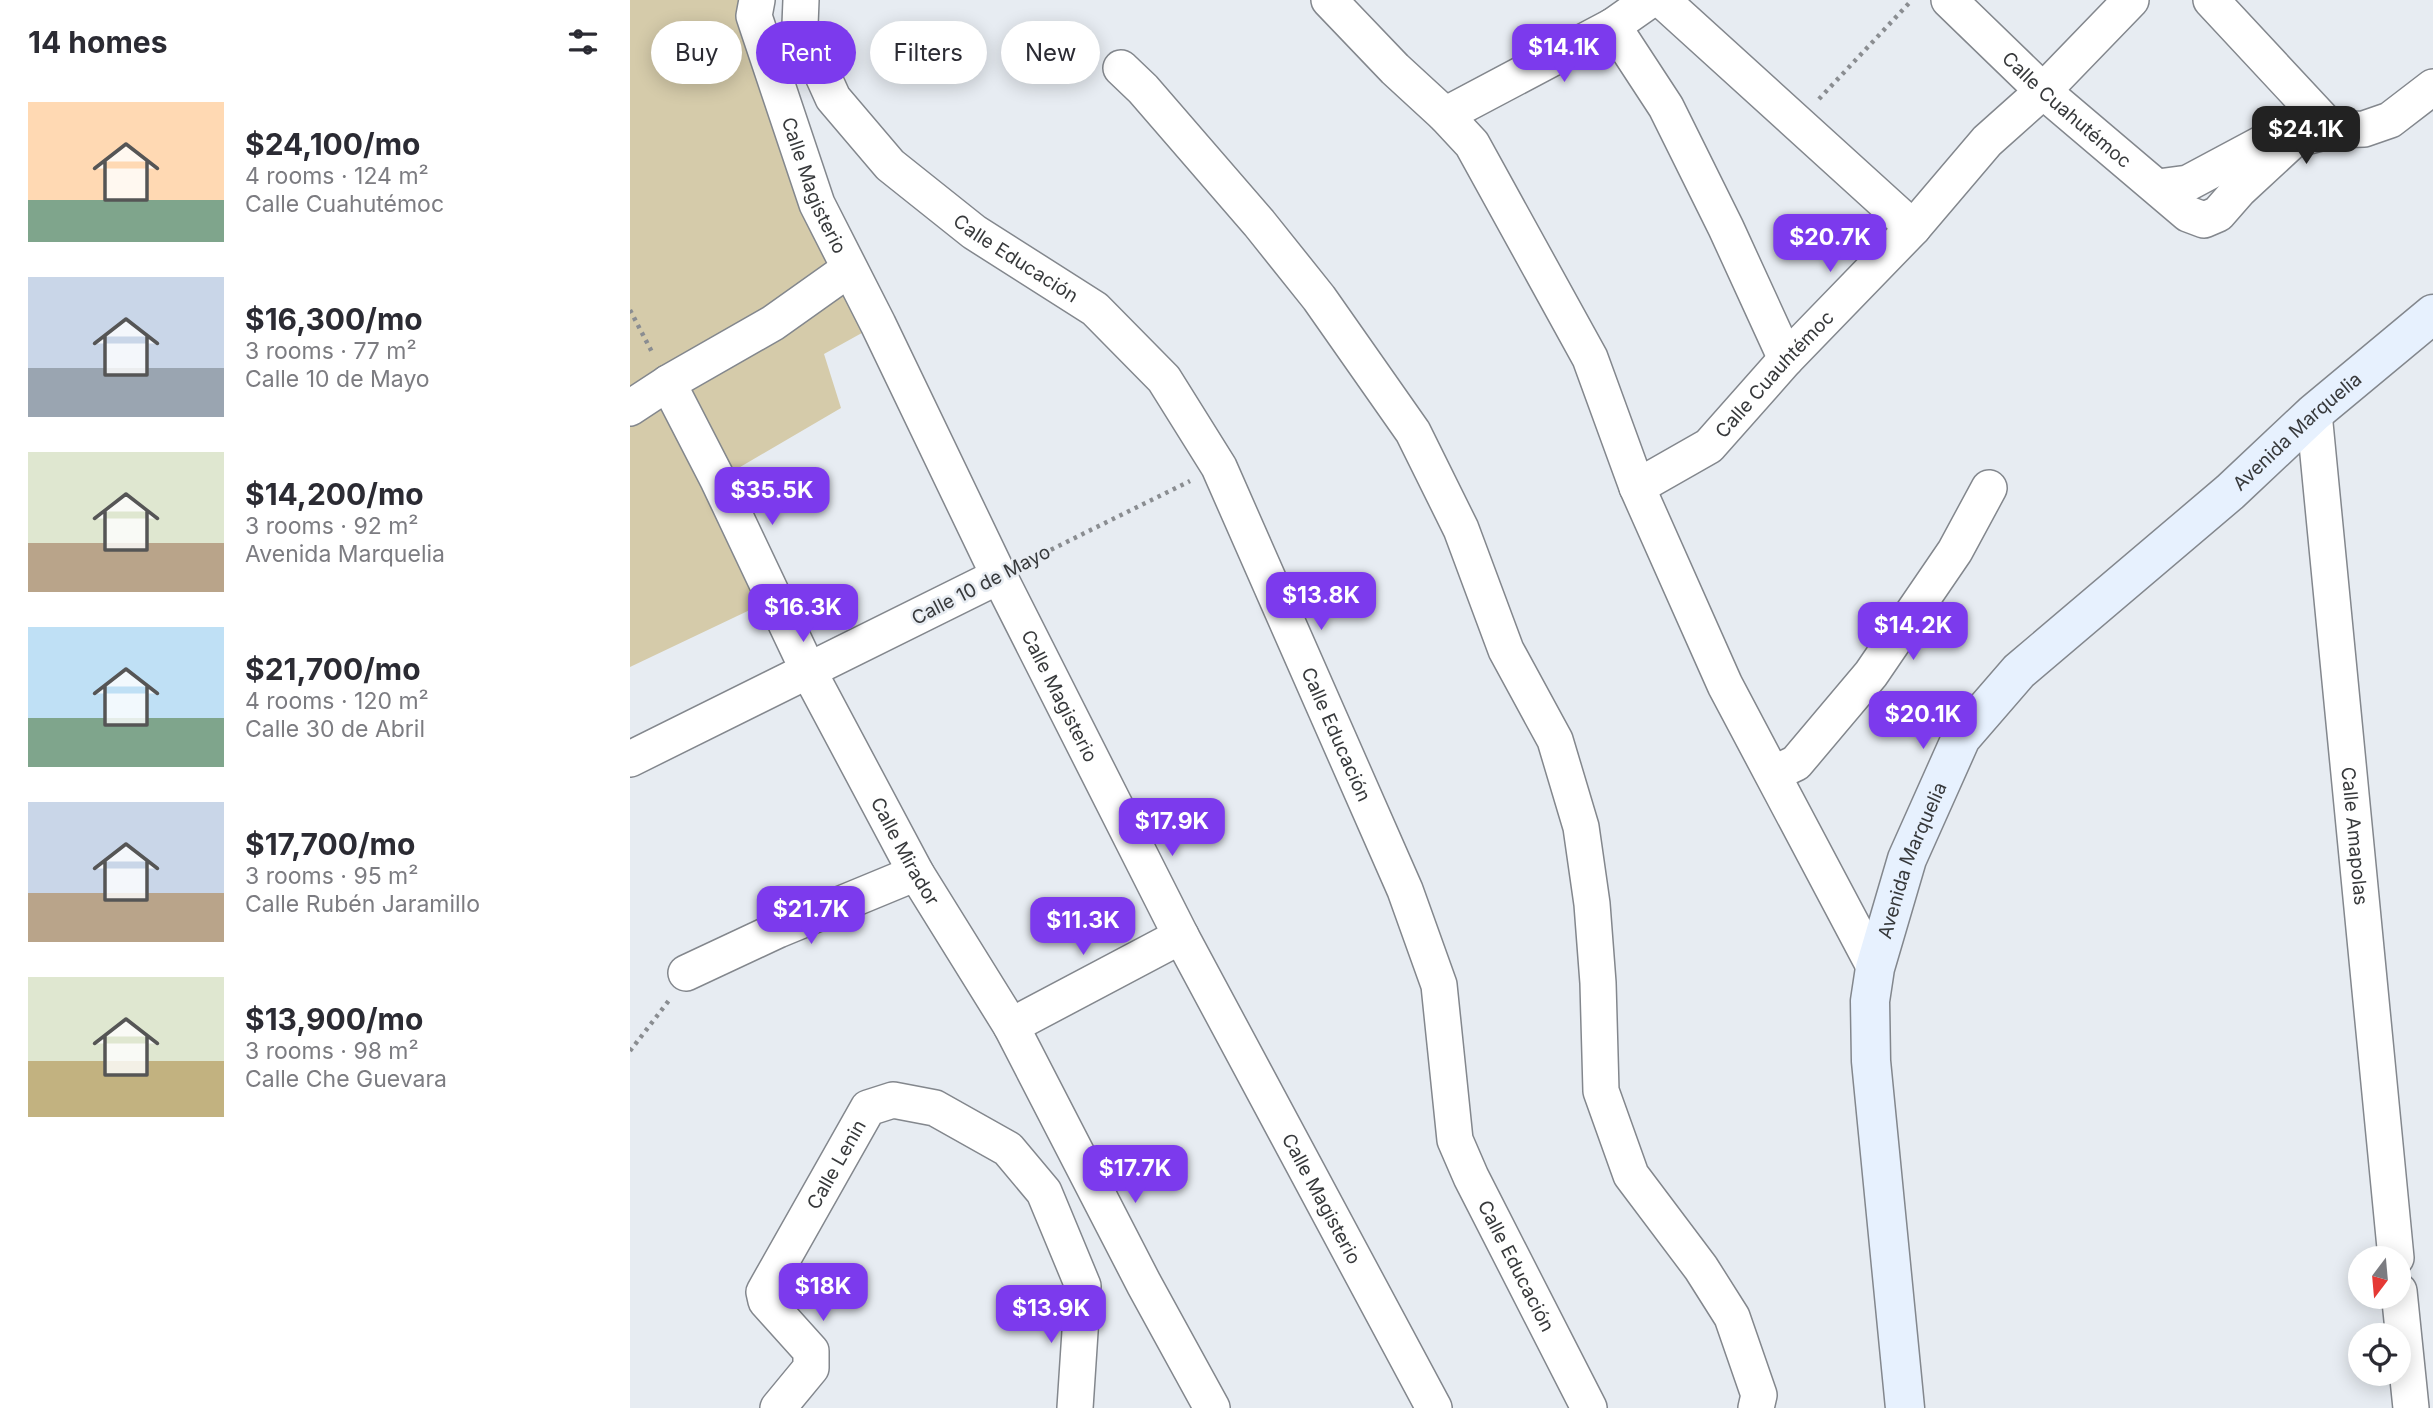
<!DOCTYPE html>
<html lang="en">
<head>
<meta charset="utf-8">
<style>
	body { margin:0; font-family:Inter,sans-serif; background:#f2f2f3; color:#2b2b33; height:100vh; display:flex; flex-direction:column; font-size:26px; white-space:nowrap }
	* { box-sizing:border-box; margin:0 }
	p { font-size:23px; color:#7c7c81 }
	.icon { flex:none; width:38px; height:38px; fill:none; stroke:currentColor; stroke-width:2; stroke-linecap:round; stroke-linejoin:round }
	.map { position:relative; flex:1; overflow:hidden }
	.panel { display:flex; flex-direction:column; background:#fff; width:630px }
	.panel>* { flex:none }
	.banner { position:absolute; left:21px; top:21px; width:665px; height:63px; display:flex; gap:14px }
	.needle { width:46px; rotate:196deg }
	.tools { position:absolute; left:1718px; top:1246px; display:grid; gap:14px }
	.tools a { display:grid; place-items:center; width:63px; height:63px; border-radius:50%; background:#fff; box-shadow:0 4px 18px #0003; font-size:35px }
	.price { position:absolute; translate:-50% -60px; padding:0 16px; border-radius:14px; background:#7c3aed; color:#fff; font-size:23px; line-height:46px; filter:drop-shadow(0 2px 4px #0008) }
	.price::after { content:''; position:absolute; left:50%; top:42px; width:21px; height:16px; margin-left:-10px; background:inherit; clip-path:polygon(0 0,100% 0,50% 100%) }
	.price.selected { background:#222; color:#fff }
	ul { padding:0; list-style:none }
	li { display:flex; align-items:center; gap:21px; height:175px; padding:0 28px }
	li span { display:grid; place-items:center; flex:none; width:196px; height:140px; border-radius:0px; color:#555 }
	li>.icon { margin-inline-start:auto }
	span .icon { width:84px; height:84px; fill:#fffc; stroke-width:1 }
	li b { font-size:30px }
	h2 { display:flex; justify-content:space-between; align-items:center; height:84px; padding:0 28px; font-size:30px }
	.tag { padding:0 24px; border-radius:32px; background:#fff; box-shadow:0 4px 18px #0003; font-size:24px; line-height:63px }
	.tag.selected { background:#7c3aed; color:#fff }
	main { display:flex; flex:1; min-height:0 }
	.map>svg:first-child { display:block }
</style>
</head>
<body>
<main>
<section class="panel">
<h2>14 homes<svg class="icon" aria-label="filters" viewBox="0 0 24 24"><path d="M4 7h16M4 17h16"/><circle cx="9" cy="7" r="2"/><circle cx="15" cy="17" r="2"/></svg></h2>
<ul>
<li><span style="background:linear-gradient(#ffd9b3 70%,#7fa58c 0)"><svg class="icon" aria-label="home" viewBox="0 0 24 24"><path d="M3 11l9-7 9 7M6 9v11h12V9"/></svg></span><div><b>$24,100/mo</b><p>4 rooms · 124 m²</p><p>Calle Cuahutémoc</p></div></li>
<li><span style="background:linear-gradient(#c9d6e8 65%,#9aa5b1 0)"><svg class="icon" aria-label="home" viewBox="0 0 24 24"><path d="M3 11l9-7 9 7M6 9v11h12V9"/></svg></span><div><b>$16,300/mo</b><p>3 rooms · 77 m²</p><p>Calle 10 de Mayo</p></div></li>
<li><span style="background:linear-gradient(#dfe7d0 65%,#b9a48a 0)"><svg class="icon" aria-label="home" viewBox="0 0 24 24"><path d="M3 11l9-7 9 7M6 9v11h12V9"/></svg></span><div><b>$14,200/mo</b><p>3 rooms · 92 m²</p><p>Avenida Marquelia</p></div></li>
<li><span style="background:linear-gradient(#bfe0f5 65%,#7fa58c 0)"><svg class="icon" aria-label="home" viewBox="0 0 24 24"><path d="M3 11l9-7 9 7M6 9v11h12V9"/></svg></span><div><b>$21,700/mo</b><p>4 rooms · 120 m²</p><p>Calle 30 de Abril</p></div></li>
<li><span style="background:linear-gradient(#c9d6e8 65%,#b9a48a 0)"><svg class="icon" aria-label="home" viewBox="0 0 24 24"><path d="M3 11l9-7 9 7M6 9v11h12V9"/></svg></span><div><b>$17,700/mo</b><p>3 rooms · 95 m²</p><p>Calle Rubén Jaramillo</p></div></li>
<li><span style="background:linear-gradient(#dfe7d0 60%,#c2b280 0)"><svg class="icon" aria-label="home" viewBox="0 0 24 24"><path d="M3 11l9-7 9 7M6 9v11h12V9"/></svg></span><div><b>$13,900/mo</b><p>3 rooms · 98 m²</p><p>Calle Che Guevara</p></div></li>
</ul>
</section>
<div class="map">
<svg width="1803" height="1408" viewBox="0 0 1803 1408">
	<rect width="100%" height="100%" fill="#e7ecf2"/>
	<polygon fill="#d5cbaa" points="0,0 127,0 248,324 194,354 211,408 88,480 145,598 0,667"/>
	<g fill="none" stroke-linecap="round" stroke-linejoin="round">
		<g stroke="#83878d" stroke-width="38">
			<g id="street">
				<path id="s1" d="M127,0l-3,16 63,188 61,120 121,252 182,360 253,472"/>
				<path id="s2" d="M171,0l-1,25 33,73 57,67 84,67 121,77 69,70 55,88 186,423 34,95 16,155 16,37 118,231"/>
				<polyline points="699,0 765,69 815,115 842,144 960,358 1007,487 1095,685 1245,968"/>
				<polyline points="1032,0 1283,228"/>
				<path id="s3" d="M1319,0l94,91 145,123 16,6 14,-6 21,-24 54,-50 39,-10 32,-1 26,-9 43,-33"/>
				<polyline points="1581,0 1702,130"/>
				<polyline points="983,26 1036,107 1096,228 1156,359"/>
				<polyline points="491,68 513,89 629,223 689,298 783,432 831,529 876,650 925,740 951,827 962,904 968,983 971,1091 1001,1175 1071,1268 1102,1317 1129,1395 1126,1408"/>
				<polyline points="815,115 983,26 1020,0"/>
				<polyline points="1528,187 1558,183 1631,144 1657,141"/>
				<path id="s4" d="M38,383l50,97 91,192 107,201 95,153 133,258 68,124"/>
				<polyline points="0,408 38,383 143,323 219,269"/>
				<path id="s5" d="M1684,413l82,845"/>
				<path id="s6" d="M1007,487l72,-41 77,-87 127,-131 74,-87 56,-50 88,-91"/>
				<polyline points="0,759 369,576"/>
				<polyline points="1143,774 1166,763 1241,674 1325,551 1359,488"/>
				<polyline points="56,973 148,930 286,873"/>
				<polyline points="381,1026 551,936"/>
				<polyline points="1769,1291 1781,1408"/>
				<path id="s7" d="M148,1408l33,-40v-17l-45,-50 -2,-9 104,-184 25,-8 42,8 73,41 36,43 39,94 -8,122"/>
			</g>
		</g>
		<g stroke="#83878d" stroke-width="41">
			<g id="secondary">
				<path id="s8" d="M1275,1408l-34,-347 -1,-60 5,-33 32,-109 54,-121 58,-67 211,-179 84,-79 119,-99"/>
			</g>
		</g>
		<g stroke="#8a8d91" stroke-width="4.5" stroke-dasharray="3.5 5" stroke-linecap="butt">
			<polyline points="1189,99 1282,0"/>
			<polyline points="0,310 23,354"/>
			<polyline points="398,561 560,481"/>
			<polyline points="0,1051 40,999"/>
		</g>
		<use href="#street" stroke="#fff" stroke-width="35"/>
		<use href="#secondary" stroke="#e7f1fe" stroke-width="38"/>
	</g>
	<g text-anchor="middle" dominant-baseline="central" stroke-width="5" stroke-linejoin="round" paint-order="stroke">
		<g font-size="19" fill="#37393b" stroke="#e7ecf2">
			<text stroke="none"><textPath href="#s3" startOffset="161">Calle Cuahutémoc</textPath></text>
			<text stroke="none"><textPath href="#s1" startOffset="196">Calle Magisterio</textPath></text>
			<text stroke="none"><textPath href="#s2" startOffset="350">Calle Educación</textPath></text>
			<text stroke="none"><textPath href="#s6" startOffset="180">Calle Cuauhtémoc</textPath></text>
			<text stroke="none"><textPath href="#s8" startOffset="1144">Avenida Marquelia</textPath></text>
			<text transform="translate(351 585) rotate(-27)">Calle 10 de Mayo</text>
			<text stroke="none"><textPath href="#s1" startOffset="763">Calle Magisterio</textPath></text>
			<text stroke="none"><textPath href="#s2" startOffset="938">Calle Educación</textPath></text>
			<text stroke="none"><textPath href="#s5" startOffset="425">Calle Amapolas</textPath></text>
			<text stroke="none"><textPath href="#s4" startOffset="525">Calle Mirador</textPath></text>
			<text stroke="none"><textPath href="#s8" startOffset="556">Avenida Marquelia</textPath></text>
			<text stroke="none"><textPath href="#s7" startOffset="292">Calle Lenin</textPath></text>
			<text stroke="none"><textPath href="#s1" startOffset="1330">Calle Magisterio</textPath></text>
			<text stroke="none"><textPath href="#s2" startOffset="1505">Calle Educación</textPath></text>
		</g>
	</g>
</svg>
<div class="tools">
<a><svg class="needle" viewBox="-14 -14 28 28"><path d="M0-13l5 13h-10z" fill="#e53935"/><path d="M0 13l5-13h-10z" fill="#7c7c81"/></svg></a>
<a><svg class="icon" aria-label="locate" viewBox="0 0 24 24"><circle cx="12" cy="12" r="6"/><path d="M12 2v4M12 18v4M2 12h4M18 12h4"/></svg></a>
</div>
<b class="price" style="left:934px;top:84px">$14.1K</b>
<b class="price selected" style="left:1676px;top:166px">$24.1K</b>
<b class="price" style="left:1200px;top:274px">$20.7K</b>
<b class="price" style="left:142px;top:527px">$35.5K</b>
<b class="price" style="left:691px;top:632px">$13.8K</b>
<b class="price" style="left:173px;top:644px">$16.3K</b>
<b class="price" style="left:1283px;top:662px">$14.2K</b>
<b class="price" style="left:1293px;top:751px">$20.1K</b>
<b class="price" style="left:542px;top:858px">$17.9K</b>
<b class="price" style="left:181px;top:946px">$21.7K</b>
<b class="price" style="left:453px;top:957px">$11.3K</b>
<b class="price" style="left:505px;top:1205px">$17.7K</b>
<b class="price" style="left:193px;top:1323px">$18K</b>
<b class="price" style="left:421px;top:1345px">$13.9K</b>
<div class="banner">
<a class="tag">Buy</a>
<a class="tag selected">Rent</a>
<a class="tag">Filters</a>
<a class="tag">New</a>
</div>
</div>
</main>
</body>
</html>
